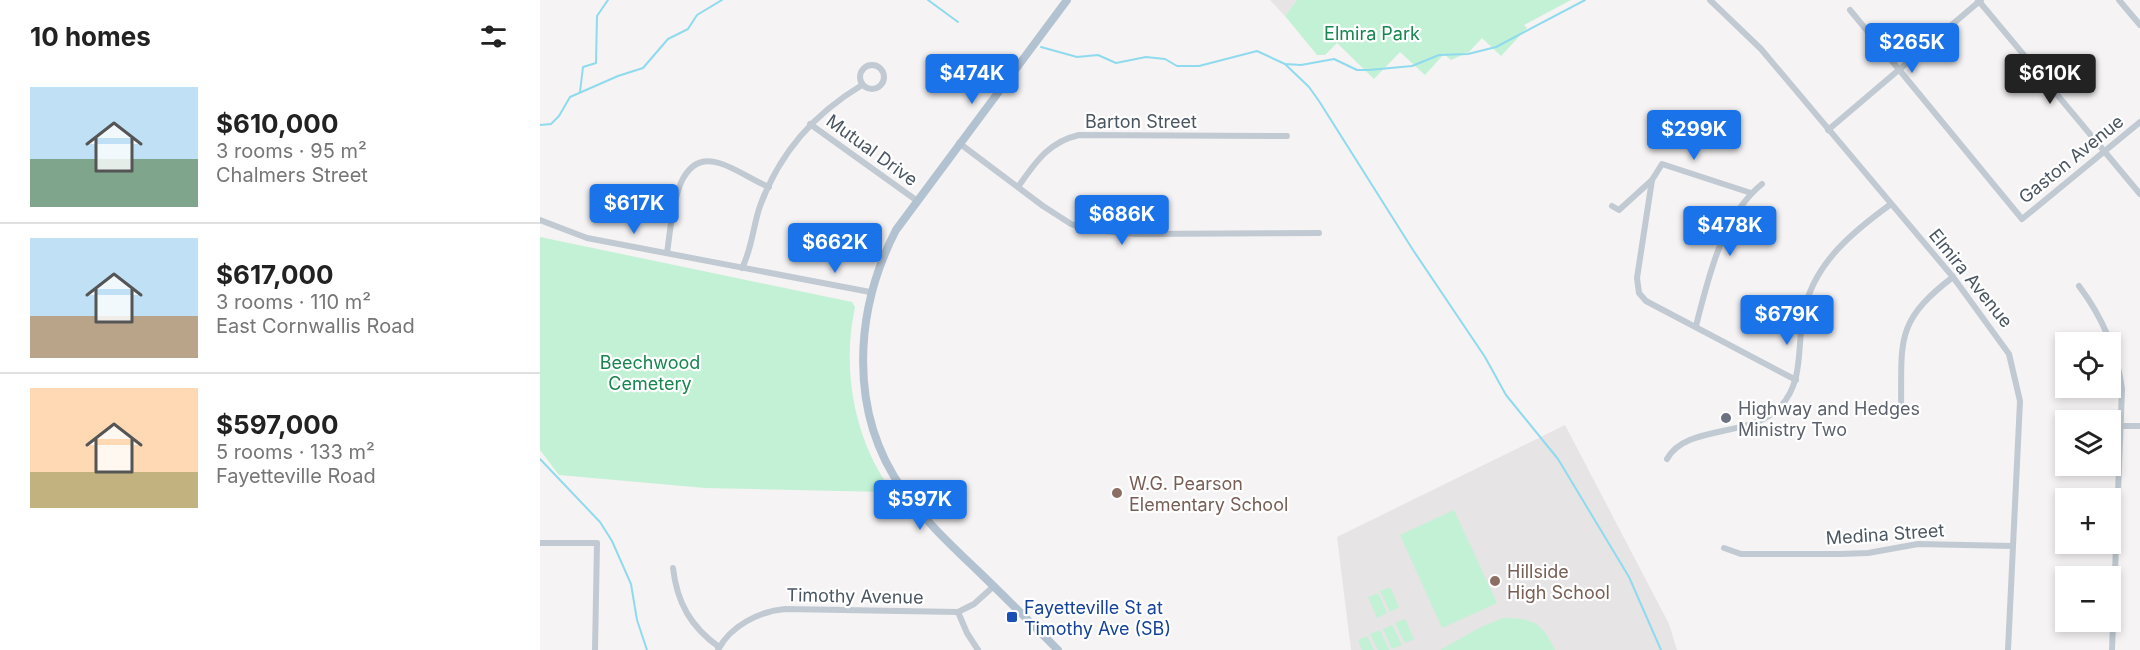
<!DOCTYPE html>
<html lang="en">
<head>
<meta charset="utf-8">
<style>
	body { margin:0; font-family:Inter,sans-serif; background:#f6f6f6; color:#222; height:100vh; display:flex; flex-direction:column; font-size:22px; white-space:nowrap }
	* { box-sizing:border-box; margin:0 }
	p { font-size:20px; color:#767676 }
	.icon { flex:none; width:33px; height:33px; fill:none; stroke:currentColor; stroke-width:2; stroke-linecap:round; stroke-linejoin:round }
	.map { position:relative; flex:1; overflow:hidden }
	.sheet { display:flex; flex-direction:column; background:#fff; width:540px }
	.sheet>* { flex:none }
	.tools { position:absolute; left:1515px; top:332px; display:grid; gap:12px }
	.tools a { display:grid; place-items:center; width:66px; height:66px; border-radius:0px; background:#fff; box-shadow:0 3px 9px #0003; font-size:30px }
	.price { position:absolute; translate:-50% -51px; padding:0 14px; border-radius:6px; background:#1a73e8; color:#fff; font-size:20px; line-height:39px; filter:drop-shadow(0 2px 3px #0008) }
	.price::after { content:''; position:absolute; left:50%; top:36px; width:18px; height:14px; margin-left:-9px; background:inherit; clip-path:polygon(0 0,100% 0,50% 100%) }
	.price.current { background:#222; color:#fff }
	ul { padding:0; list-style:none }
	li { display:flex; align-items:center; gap:18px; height:150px; padding:0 30px }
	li+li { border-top:2px solid #e0e0e0 }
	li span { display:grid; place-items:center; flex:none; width:168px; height:120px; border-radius:0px; color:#555 }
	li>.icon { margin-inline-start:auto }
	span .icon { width:72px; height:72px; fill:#fffc; stroke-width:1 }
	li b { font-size:26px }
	h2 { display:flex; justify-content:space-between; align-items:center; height:72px; padding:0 30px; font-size:26px }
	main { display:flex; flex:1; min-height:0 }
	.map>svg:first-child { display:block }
</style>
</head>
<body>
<main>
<section class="sheet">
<h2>10 homes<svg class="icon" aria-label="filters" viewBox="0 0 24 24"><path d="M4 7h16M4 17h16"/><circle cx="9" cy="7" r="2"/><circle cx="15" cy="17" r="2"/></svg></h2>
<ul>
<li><span style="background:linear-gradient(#bfe0f5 60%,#7fa58c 0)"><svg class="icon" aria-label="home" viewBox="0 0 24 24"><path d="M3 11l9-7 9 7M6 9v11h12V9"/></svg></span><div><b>$610,000</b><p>3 rooms · 95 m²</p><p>Chalmers Street</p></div></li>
<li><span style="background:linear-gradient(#bfe0f5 65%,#b9a48a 0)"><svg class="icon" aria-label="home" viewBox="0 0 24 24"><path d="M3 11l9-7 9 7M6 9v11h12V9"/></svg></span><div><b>$617,000</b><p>3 rooms · 110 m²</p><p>East Cornwallis Road</p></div></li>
<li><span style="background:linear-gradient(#ffd9b3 70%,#c2b280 0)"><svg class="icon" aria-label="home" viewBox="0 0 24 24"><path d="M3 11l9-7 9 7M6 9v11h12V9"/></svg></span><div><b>$597,000</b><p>5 rooms · 133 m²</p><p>Fayetteville Road</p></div></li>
</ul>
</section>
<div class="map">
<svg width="1600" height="650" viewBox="0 0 1600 650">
	<rect width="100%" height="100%" fill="#f5f3f3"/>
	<g fill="#e6e4e5">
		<polygon points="730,0 757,0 745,16"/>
		<polygon points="1025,425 1129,624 1137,650 811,650 797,537"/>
	</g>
	<g fill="#c3f1d5">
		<polygon points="757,0 1031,0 984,25 987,28 961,56 942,38 929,52 911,60 904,54 885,75 860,52 834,79 797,43 785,55 777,55 745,16"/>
		<path d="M0,237l312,65 3,5c-13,59 -2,127 32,177l-1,8 -181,-4 -146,-13 -19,-25z"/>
		<polygon points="914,510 957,603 902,628 860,535"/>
		<polygon points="850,587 859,607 850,612 840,591"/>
		<polygon points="838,593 847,613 837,618 828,597"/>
		<path d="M963,618c30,0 39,5 52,32h-115l41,-23z"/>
		<polygon points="865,619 874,639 865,643 855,623"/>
		<polygon points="852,625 862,645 852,649 843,629"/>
		<polygon points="840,630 849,650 838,650 830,634"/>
		<polygon points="827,636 834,650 822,650 818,640"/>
	</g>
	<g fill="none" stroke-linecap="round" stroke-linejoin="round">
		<g stroke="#90daee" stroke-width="2">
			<polyline points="388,0 418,22"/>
			<polyline points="501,47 537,57 558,55 576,63 606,57 625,59 637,66 659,66 717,51 745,64 761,65 794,59 817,70 829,70 872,66 899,55 928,54 956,47 1045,0"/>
			<polyline points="745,64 769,87 779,101 873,250 945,357 966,395 1018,459 1089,577 1121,650"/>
			<polyline points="40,92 43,67 56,63 57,16 68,0"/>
			<polyline points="0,125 11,124 19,116 30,97 78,76 103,68 128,39 148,29 157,15 182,0"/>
			<polyline points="0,459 60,522 72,541 91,584 97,620 107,650"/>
		</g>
		<g stroke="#c1cad2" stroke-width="6">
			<polyline points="1170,0 1221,49 1413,277 1469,354 1480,401 1468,650"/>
			<polyline points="1438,0 1600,194"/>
			<polyline points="1579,0 1600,25"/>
			<polyline points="1310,10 1482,219 1600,122"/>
			<circle cx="332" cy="77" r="12"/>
			<polyline points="270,124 376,200"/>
			<polyline points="1288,130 1441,0"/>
			<polyline points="419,143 503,206 531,224 545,229 595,234 779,233"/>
			<polyline points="1112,180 1122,164 1211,193"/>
			<path d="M478,187c17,-24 30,-45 61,-52l208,1"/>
			<polyline points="1072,206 1079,210 1112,180 1097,278 1099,293 1106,301 1256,380"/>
			<polyline points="0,220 47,238 330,292"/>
			<path d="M127,253c5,-30 6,-104 52,-90 17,5 33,17 50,24"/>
			<path d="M202,268c10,-19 11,-42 18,-62 20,-54 54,-92 102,-121"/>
			<path d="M1539,286c24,32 38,64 43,103l-10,261"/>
			<path d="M1156,326c12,-47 26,-110 66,-142"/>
			<path d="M1361,410c1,-69 -7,-88 52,-133"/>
			<polyline points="1581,426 1600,426"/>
			<path d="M1127,459c19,-35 85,-21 113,-52 24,-25 17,-59 23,-91 9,-51 48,-83 88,-112"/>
			<polyline points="0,543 57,543 55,650"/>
			<polyline points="1184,548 1201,554 1301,554 1328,553 1378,544 1472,546"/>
			<path d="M133,568c4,35 18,59 46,79"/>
			<polyline points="418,612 427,633 438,650"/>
			<path d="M178,650c12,-24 42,-39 67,-41l173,3 16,-8 20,-18"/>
		</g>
		<path stroke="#b3c2d1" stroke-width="8" d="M518,650c-27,-27 -54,-54 -81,-80 -26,-25 -53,-50 -74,-80 -55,-77 -49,-179 -7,-260l171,-230"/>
	</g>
	<circle fill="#6b7280" stroke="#fff" stroke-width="2" cx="1186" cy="418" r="6"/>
	<g fill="#8d6e63" stroke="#fff" stroke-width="2">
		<circle cx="577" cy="493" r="6"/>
		<circle cx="955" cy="581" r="6"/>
	</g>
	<rect fill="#1a4fb4" stroke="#fff" stroke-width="2" x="466" y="611" width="12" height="12" rx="3"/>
	<g text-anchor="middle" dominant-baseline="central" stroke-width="4.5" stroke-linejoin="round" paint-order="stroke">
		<g font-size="18" fill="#17864f" stroke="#fff">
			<text x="832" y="33">Elmira Park</text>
			<text x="110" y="362">Beechwood<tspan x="110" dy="21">Cemetery</tspan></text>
		</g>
		<g font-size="18" fill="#4a5661" stroke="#fff">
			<text x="601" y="121">Barton Street</text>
			<text transform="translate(332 150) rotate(36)">Mutual Drive</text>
			<text transform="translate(1531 159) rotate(-39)">Gaston Avenue</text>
			<text transform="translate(1431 278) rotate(51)">Elmira Avenue</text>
			<text transform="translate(1345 534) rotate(-4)">Medina Street</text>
			<text transform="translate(315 596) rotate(1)">Timothy Avenue</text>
		</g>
		<g font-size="18" fill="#5b616d" stroke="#fff" text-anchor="start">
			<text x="1198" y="408">Highway and Hedges<tspan x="1198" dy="21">Ministry Two</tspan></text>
		</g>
		<g font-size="18" fill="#785e54" stroke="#fff" text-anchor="start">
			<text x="589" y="483">W.G. Pearson<tspan x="589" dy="21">Elementary School</tspan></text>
			<text x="967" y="571">Hillside<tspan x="967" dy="21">High School</tspan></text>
		</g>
		<g font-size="18" fill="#164399" stroke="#fff" text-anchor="start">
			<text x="484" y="607">Fayetteville St at<tspan x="484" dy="21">Timothy Ave (SB)</tspan></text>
		</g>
	</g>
</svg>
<div class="tools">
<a><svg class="icon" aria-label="locate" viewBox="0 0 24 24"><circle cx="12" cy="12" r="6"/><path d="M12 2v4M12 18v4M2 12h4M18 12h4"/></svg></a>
<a><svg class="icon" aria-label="layers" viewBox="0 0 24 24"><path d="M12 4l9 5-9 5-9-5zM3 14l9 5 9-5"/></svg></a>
<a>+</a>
<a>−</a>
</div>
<b class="price" style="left:1372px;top:74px">$265K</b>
<b class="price" style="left:432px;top:105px">$474K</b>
<b class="price current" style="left:1510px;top:105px">$610K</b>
<b class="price" style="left:1154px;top:161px">$299K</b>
<b class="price" style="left:94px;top:235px">$617K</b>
<b class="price" style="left:582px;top:246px">$686K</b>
<b class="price" style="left:1190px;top:257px">$478K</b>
<b class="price" style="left:295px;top:274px">$662K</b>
<b class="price" style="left:1247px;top:346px">$679K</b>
<b class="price" style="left:380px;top:531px">$597K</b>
</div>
</main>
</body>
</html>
